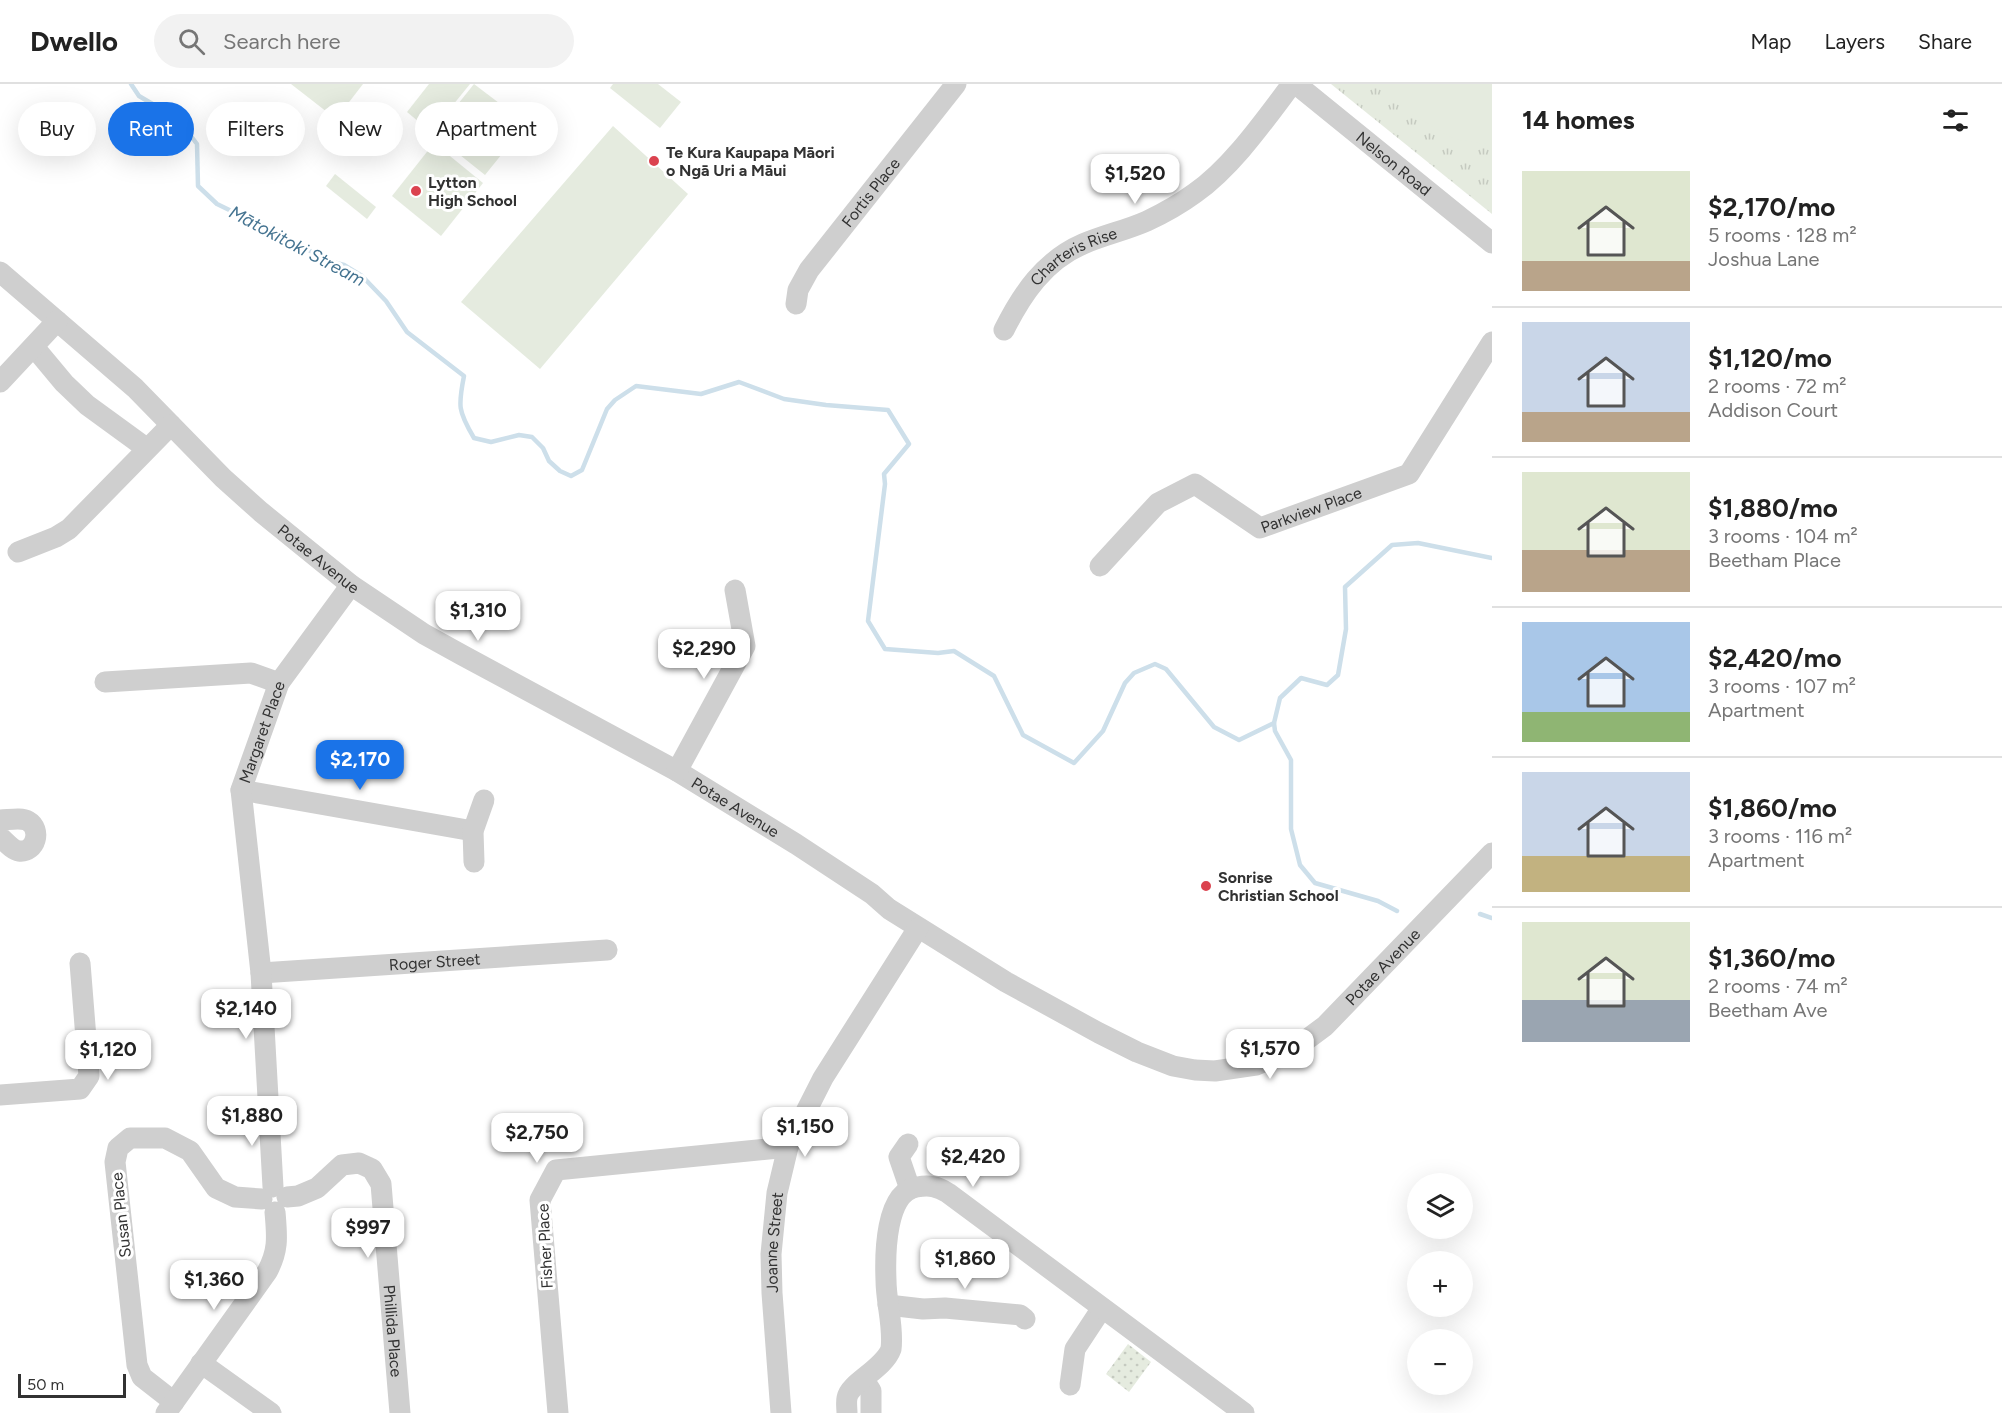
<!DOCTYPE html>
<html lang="en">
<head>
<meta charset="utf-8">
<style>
	body { margin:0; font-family:Figtree,sans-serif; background:#f2f2f2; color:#222; height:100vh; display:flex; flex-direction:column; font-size:22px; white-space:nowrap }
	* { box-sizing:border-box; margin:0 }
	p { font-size:20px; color:#767676 }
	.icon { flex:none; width:33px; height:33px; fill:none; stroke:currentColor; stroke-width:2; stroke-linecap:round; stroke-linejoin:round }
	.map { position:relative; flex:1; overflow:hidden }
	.details { display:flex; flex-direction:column; background:#fff; width:510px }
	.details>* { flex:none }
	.guide { position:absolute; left:18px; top:18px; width:570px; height:54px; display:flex; gap:12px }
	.buttons { position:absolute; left:1407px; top:1089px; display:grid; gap:12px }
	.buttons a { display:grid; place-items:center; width:66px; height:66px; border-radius:50%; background:#fff; box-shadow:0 6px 24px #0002; font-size:30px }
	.scale { position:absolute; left:18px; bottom:15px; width:108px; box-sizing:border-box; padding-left:6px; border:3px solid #323232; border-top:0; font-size:16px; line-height:21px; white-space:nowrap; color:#323232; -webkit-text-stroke:4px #fff; paint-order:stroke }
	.price { position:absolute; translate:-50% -51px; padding:0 14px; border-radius:12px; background:#fff; color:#222; font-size:20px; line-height:39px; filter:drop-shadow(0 2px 3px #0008) }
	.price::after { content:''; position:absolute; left:50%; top:36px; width:18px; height:14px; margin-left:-9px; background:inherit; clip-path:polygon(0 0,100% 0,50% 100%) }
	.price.current { background:#1a73e8; color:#fff }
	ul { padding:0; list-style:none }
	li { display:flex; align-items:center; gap:18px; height:150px; padding:0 30px }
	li+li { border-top:2px solid #e0e0e0 }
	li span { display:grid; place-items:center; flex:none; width:168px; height:120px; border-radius:0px; color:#555 }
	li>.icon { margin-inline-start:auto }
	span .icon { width:72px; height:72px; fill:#fffc; stroke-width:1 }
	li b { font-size:26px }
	h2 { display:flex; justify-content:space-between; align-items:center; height:72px; padding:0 30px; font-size:26px }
	.chip { padding:0 21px; border-radius:27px; background:#fff; box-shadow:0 6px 24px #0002; font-size:21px; line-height:54px }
	.chip.current { background:#1a73e8; color:#fff }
	header { display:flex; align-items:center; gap:36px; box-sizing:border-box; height:84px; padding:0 30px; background:#fff; border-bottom:2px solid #e0e0e0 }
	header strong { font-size:28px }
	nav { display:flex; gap:33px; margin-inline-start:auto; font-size:21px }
	.search { width:420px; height:54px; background:#f2f2f2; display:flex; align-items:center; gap:15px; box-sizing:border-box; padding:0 21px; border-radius:33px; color:#767676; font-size:22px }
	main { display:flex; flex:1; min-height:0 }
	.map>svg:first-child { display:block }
</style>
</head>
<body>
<header>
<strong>Dwello</strong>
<div class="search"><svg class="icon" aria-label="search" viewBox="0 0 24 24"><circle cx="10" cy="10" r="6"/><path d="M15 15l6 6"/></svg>Search here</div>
<nav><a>Map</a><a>Layers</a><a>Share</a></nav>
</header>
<main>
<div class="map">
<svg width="1492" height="1329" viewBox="0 0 1492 1329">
	<defs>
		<pattern id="grass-dots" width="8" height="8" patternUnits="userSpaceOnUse" patternTransform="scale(1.5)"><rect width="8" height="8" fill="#e5ebdf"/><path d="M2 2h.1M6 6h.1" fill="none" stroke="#c5cac0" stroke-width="1.8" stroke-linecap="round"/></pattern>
		<pattern id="park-tufts" width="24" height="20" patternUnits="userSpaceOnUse" patternTransform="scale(1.5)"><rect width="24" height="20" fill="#e5ebdf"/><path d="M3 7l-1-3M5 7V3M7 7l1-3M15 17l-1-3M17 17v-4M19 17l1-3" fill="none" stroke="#c5cac0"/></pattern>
	</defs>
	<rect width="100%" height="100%" fill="#fff"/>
	<polygon fill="url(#grass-dots)" points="1128,1260 1151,1278 1129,1308 1106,1290"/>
	<polygon fill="url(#park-tufts)" points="1331,0 1492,0 1492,130"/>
	<g fill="#e5ebdf">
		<polygon points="291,0 363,0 336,35"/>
		<polygon points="429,0 470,0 431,48 407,28"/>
		<polygon points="474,0 499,19 458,70 434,50"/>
		<polygon points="613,0 658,0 681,18 660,44 610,4"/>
		<polygon points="1387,0 1492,0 1492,61 1454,55 1418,34"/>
		<polygon points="502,20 526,40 485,91 460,71"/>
		<polygon points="613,42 688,110 540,285 461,218"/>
		<polygon points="434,59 483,99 441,152 392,112"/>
		<polygon points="335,90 376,123 367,135 326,102"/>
	</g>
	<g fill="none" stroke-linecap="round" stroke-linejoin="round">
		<g stroke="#cddfea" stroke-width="4.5">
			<path d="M131,0l8,12 39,23 19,25 1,42 19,18 82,40 26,16 19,5 18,11 24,25 21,31 57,44c-6,30 -6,35 10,62l17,4 28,-7 13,2 11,11 6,13 11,10 11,5 11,-6 25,-61 8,-9 21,-14 65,8 38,-12 45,17 42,6 62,5 21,34 -25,30 1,10 -17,137 17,28 53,4 16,-2 40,25 29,59 51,28 29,-32 22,-48 9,-10 21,-9 11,5 48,58 25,13 35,-17 6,-25 21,-20 26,7 11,-10 8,-46 -1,-42 47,-42 26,-2 74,15"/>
			<polyline points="1274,639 1275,647 1291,676 1291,745 1300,781 1315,799 1378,817 1397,827"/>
			<polyline points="1480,830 1492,834"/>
		</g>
		<g stroke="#cfcfcf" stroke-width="21">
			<path id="s1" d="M1296,0l196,159"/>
			<path id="s2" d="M0,188l135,116 88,90 38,34 90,73 73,49 38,21 215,116 119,73 76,50 17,15 117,73 93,51 38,19 36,14 22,4 20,1 41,-6 38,-16 31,-23 167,-173"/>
			<path id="s3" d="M796,220l2,-14 11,-20 147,-186"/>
			<path id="s4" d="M1004,246c18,-36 40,-69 79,-86 21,-9 44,-14 64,-23 17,-8 33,-17 48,-28 37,-26 69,-72 97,-109"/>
			<polyline points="34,263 64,299 87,321 146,364"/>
			<polyline points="0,298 57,237"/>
			<polyline points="18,468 56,453 69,445 171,341"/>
			<path id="s5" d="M1100,482l58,-63 37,-19 65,44 149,-54 83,-132"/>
			<polyline points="105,598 251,589 279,599"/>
			<polyline points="677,687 745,562 735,506"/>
			<polyline points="241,706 473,747"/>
			<path d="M0,736c8,0 21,-3 28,1 14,8 8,32 -9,30 -7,-1 -14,-10 -19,-14"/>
			<polyline points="474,778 473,747 484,716"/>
			<path id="s6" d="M261,889l346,-23"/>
			<polyline points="0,1011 80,1005 89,992 80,879"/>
			<polyline points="908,1060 899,1073 910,1105"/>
			<path id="s7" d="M273,1103l-12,-214 -20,-183 38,-107 72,-98"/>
			<path id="s8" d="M287,1113l11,-1 19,-8 25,-23 17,-2 13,6 9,15 19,229"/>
			<polyline points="888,1221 923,1225 945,1224 1020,1231 1025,1235"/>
			<polyline points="201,1279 271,1329"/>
			<polyline points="864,1296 871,1307 871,1329"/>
			<polyline points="1070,1301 1075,1265 1102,1224"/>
			<polyline points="174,1318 142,1293 137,1281 115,1078 118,1064 130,1054 165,1054 190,1067 216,1104 235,1113 262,1115"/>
			<path d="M166,1329l101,-141c12,-22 10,-36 8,-60"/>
			<polyline points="558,1329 540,1116 556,1086 788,1063"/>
			<path id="s9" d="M781,1329l-9,-120 -1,-39 6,-61 11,-46 35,-69 95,-150"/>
			<path d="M847,1329c0,-4 -1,-10 0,-15 2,-15 37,-29 44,-49 3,-22 -5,-46 -5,-69 -1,-25 -1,-88 31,-93 12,-2 20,-1 31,6l296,220"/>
		</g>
	</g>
	<g fill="#db434f" stroke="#fff" stroke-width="2">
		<circle cx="654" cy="77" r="6"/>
		<circle cx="416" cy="107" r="6"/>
		<circle cx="1206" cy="802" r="6"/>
	</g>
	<g text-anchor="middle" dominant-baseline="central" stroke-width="6" stroke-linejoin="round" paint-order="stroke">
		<g font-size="16" font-weight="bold" fill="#323232" stroke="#fff" text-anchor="start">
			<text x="666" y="68">Te Kura Kaupapa Māori<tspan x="666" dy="18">o Ngā Uri a Māui</tspan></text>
			<text x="428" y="98">Lytton<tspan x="428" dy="18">High School</tspan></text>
			<text x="1218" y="793">Sonrise<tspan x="1218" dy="18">Christian School</tspan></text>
		</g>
		<g font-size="16" fill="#323232" stroke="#fff">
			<text stroke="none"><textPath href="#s1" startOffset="126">Nelson Road</textPath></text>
			<text stroke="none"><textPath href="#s3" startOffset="136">Fortis Place</textPath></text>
			<text stroke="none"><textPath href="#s4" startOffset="105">Charteris Rise</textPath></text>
			<text stroke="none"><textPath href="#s5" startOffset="260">Parkview Place</textPath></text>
			<text stroke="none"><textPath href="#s2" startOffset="429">Potae Avenue</textPath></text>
			<text stroke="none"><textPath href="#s7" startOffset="460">Margaret Place</textPath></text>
			<text stroke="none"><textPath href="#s2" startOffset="915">Potae Avenue</textPath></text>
			<text stroke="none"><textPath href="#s6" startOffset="174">Roger Street</textPath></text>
			<text stroke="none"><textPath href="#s2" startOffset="1671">Potae Avenue</textPath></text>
			<text transform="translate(121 1131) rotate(-96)">Susan Place</text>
			<text stroke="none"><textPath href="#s9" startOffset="171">Joanne Street</textPath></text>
			<text transform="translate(545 1162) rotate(-93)">Fisher Place</text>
			<text stroke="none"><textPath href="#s8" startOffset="262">Phillida Place</textPath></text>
		</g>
		<g font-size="18" font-style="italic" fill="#447390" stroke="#fff">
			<text transform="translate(297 162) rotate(28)">Mātokitoki Stream</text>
		</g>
	</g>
</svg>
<div class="buttons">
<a><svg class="icon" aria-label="layers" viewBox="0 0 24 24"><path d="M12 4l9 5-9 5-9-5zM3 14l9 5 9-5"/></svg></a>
<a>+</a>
<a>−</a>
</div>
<div class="scale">50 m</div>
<b class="price" style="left:1135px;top:121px">$1,520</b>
<b class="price" style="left:478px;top:558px">$1,310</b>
<b class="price" style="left:704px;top:596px">$2,290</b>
<b class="price current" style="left:360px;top:707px">$2,170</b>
<b class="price" style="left:246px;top:956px">$2,140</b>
<b class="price" style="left:1270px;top:996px">$1,570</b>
<b class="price" style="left:108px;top:997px">$1,120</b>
<b class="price" style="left:252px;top:1063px">$1,880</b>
<b class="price" style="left:805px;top:1074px">$1,150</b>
<b class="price" style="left:537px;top:1080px">$2,750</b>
<b class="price" style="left:973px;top:1104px">$2,420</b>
<b class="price" style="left:368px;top:1175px">$997</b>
<b class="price" style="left:965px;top:1206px">$1,860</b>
<b class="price" style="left:214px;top:1227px">$1,360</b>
<div class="guide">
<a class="chip">Buy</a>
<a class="chip current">Rent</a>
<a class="chip">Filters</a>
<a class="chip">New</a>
<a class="chip">Apartment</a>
</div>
</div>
<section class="details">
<h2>14 homes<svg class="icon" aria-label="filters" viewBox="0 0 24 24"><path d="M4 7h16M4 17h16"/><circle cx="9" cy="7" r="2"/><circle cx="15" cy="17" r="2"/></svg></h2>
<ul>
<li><span style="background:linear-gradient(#dfe7d0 75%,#b9a48a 0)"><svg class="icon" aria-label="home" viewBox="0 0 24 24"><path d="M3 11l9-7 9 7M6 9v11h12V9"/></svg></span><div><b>$2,170/mo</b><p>5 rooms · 128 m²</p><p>Joshua Lane</p></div></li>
<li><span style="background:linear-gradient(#c9d6e8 75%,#b9a48a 0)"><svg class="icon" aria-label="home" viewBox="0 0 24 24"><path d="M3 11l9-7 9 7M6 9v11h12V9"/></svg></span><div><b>$1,120/mo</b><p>2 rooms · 72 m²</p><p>Addison Court</p></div></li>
<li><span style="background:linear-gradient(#dfe7d0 65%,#b9a48a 0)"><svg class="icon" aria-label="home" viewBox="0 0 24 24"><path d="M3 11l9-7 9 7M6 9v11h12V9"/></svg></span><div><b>$1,880/mo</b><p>3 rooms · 104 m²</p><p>Beetham Place</p></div></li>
<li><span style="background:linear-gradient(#a9c7e8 75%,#8fb573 0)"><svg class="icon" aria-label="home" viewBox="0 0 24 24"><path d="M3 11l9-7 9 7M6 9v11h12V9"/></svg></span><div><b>$2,420/mo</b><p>3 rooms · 107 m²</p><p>Apartment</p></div></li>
<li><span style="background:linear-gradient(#c9d6e8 70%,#c2b280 0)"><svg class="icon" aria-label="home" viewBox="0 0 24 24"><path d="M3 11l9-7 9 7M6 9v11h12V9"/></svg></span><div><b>$1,860/mo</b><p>3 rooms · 116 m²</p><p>Apartment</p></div></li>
<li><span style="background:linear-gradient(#dfe7d0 65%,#9aa5b1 0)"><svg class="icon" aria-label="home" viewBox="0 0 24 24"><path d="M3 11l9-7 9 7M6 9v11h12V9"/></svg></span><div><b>$1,360/mo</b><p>2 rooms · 74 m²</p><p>Beetham Ave</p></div></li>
</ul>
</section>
</main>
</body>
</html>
